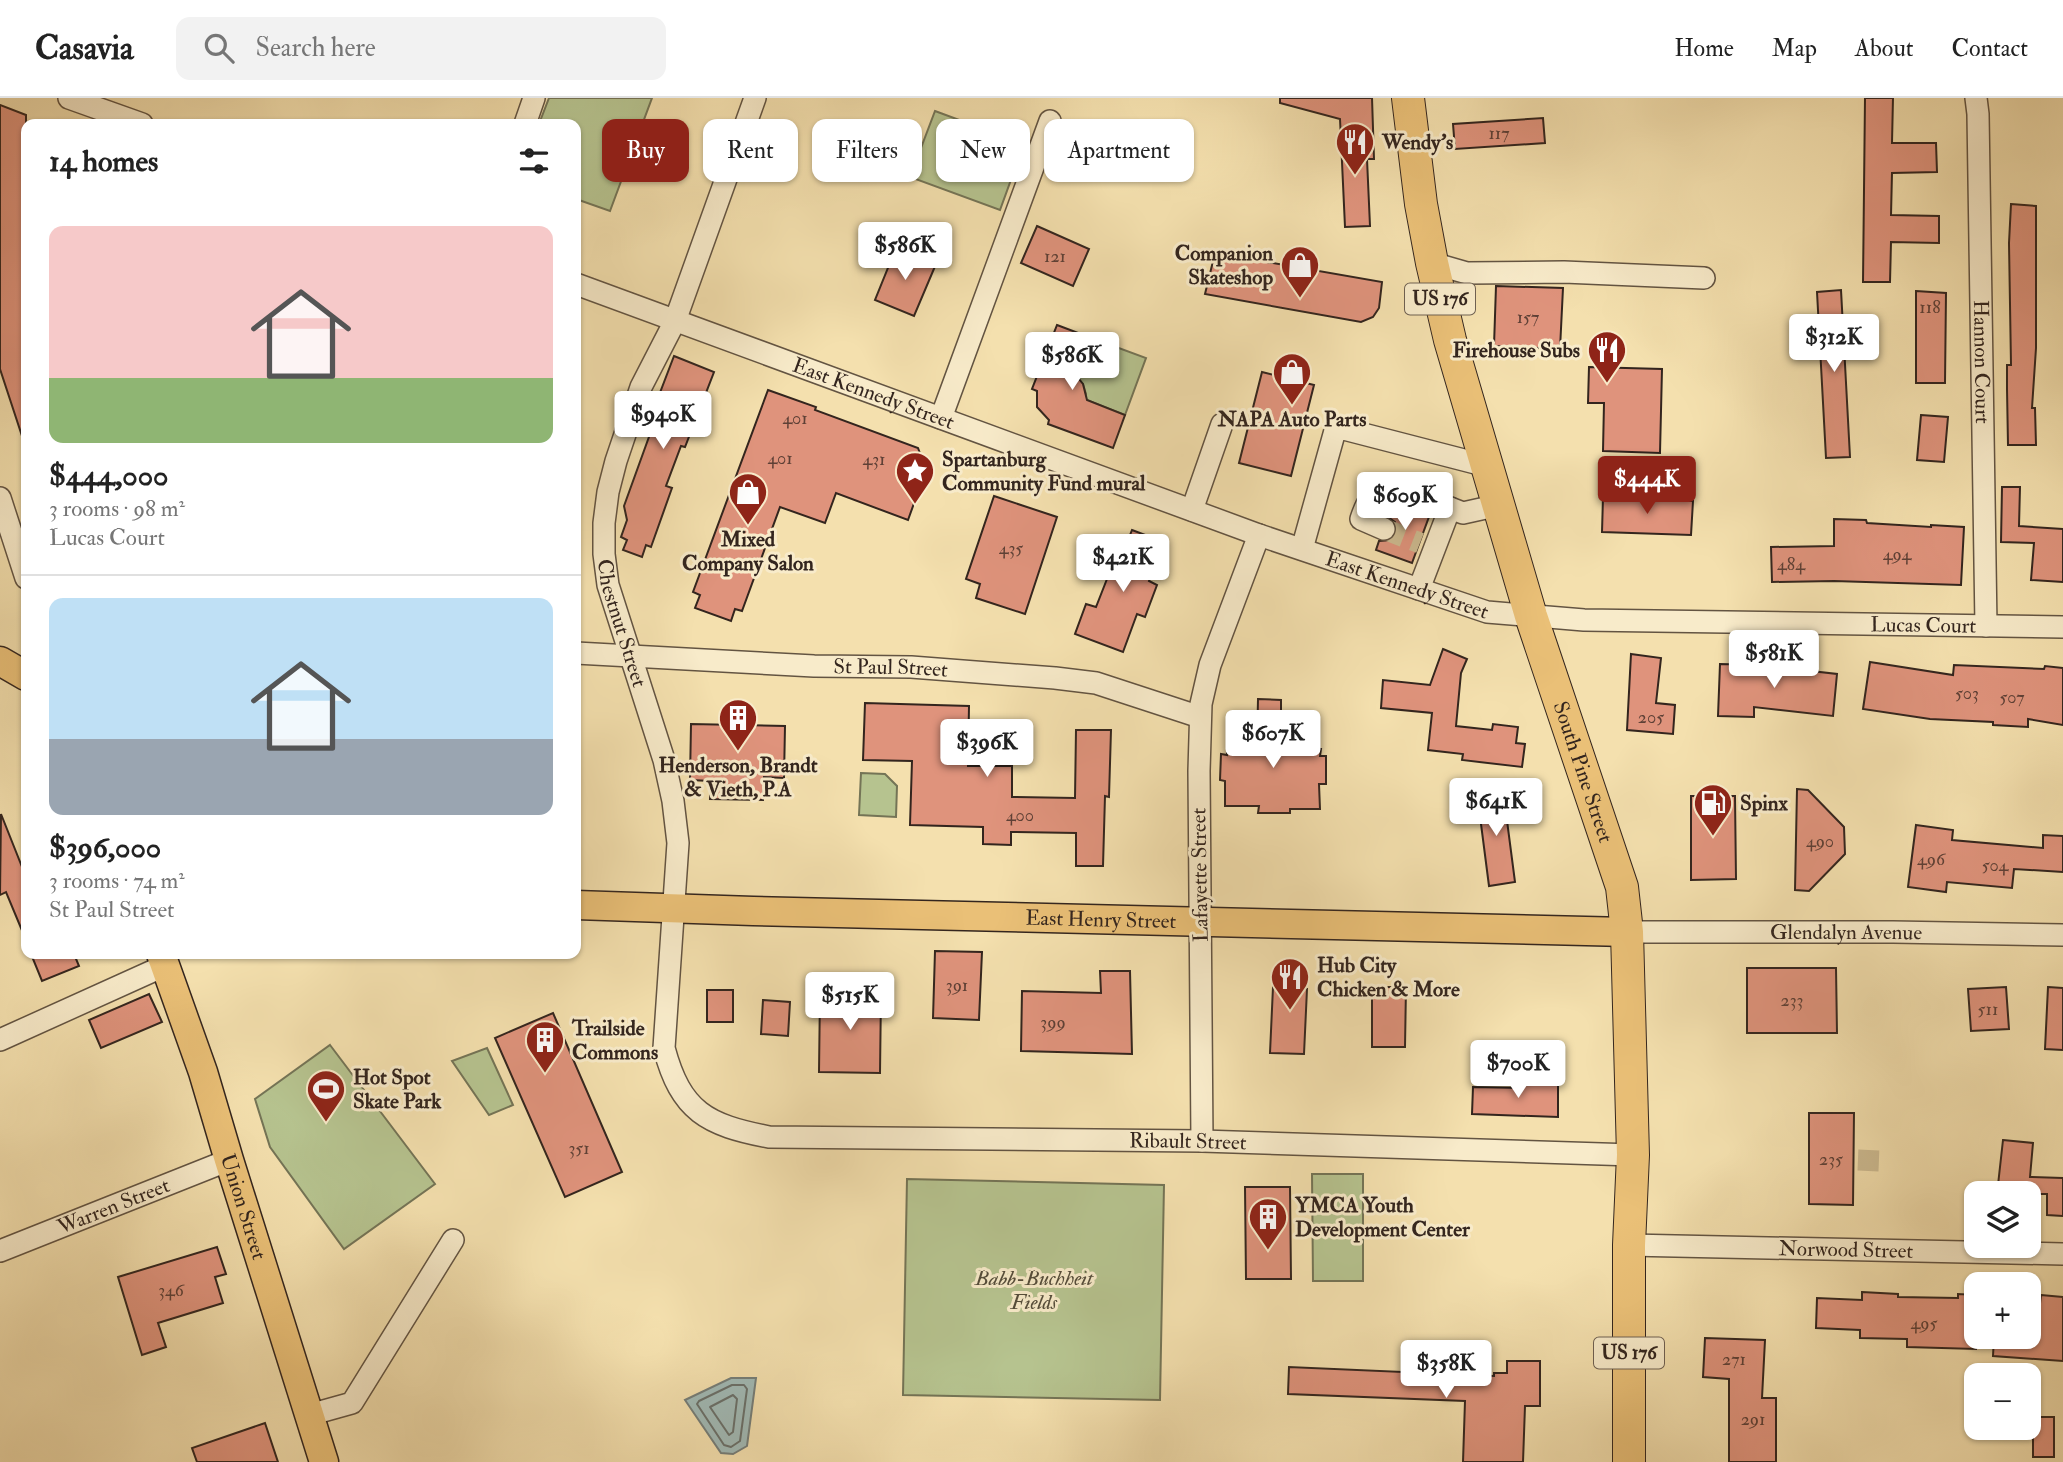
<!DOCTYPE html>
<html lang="en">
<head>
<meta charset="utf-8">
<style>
	body { margin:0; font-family:"IM FELL Double Pica",serif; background:#f2f2f2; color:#222; height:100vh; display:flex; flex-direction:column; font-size:26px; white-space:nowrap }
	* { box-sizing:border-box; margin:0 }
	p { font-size:23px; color:#767676 }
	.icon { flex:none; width:38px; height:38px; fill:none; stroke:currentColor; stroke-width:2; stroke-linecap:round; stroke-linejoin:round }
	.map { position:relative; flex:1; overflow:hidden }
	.drawer { position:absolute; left:21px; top:21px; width:560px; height:840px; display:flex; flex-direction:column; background:#fff; border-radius:14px; box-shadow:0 2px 5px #0004 }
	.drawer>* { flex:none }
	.banner { position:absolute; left:602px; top:21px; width:665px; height:63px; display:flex; gap:14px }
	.tools { position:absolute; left:1964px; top:1083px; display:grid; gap:14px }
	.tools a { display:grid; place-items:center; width:77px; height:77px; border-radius:14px; background:#fff; box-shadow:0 2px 5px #0004; font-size:35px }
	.price { position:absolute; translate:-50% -60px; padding:0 16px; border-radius:7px; background:#fff; color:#222; font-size:23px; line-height:46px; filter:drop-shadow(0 2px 4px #0008) }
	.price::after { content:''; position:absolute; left:50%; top:42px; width:21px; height:16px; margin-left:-10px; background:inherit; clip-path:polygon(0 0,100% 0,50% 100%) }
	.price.selected { background:#8f2418; color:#fff }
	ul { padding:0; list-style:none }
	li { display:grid; align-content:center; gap:14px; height:371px; padding:0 28px }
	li+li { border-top:2px solid #e0e0e0 }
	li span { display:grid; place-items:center; height:217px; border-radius:14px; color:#555 }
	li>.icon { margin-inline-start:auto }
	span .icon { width:126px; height:126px; fill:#fffc; stroke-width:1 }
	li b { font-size:30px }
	h2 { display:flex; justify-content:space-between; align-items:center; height:84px; padding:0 28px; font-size:30px }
	.tag { padding:0 24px; border-radius:14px; background:#fff; box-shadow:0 2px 5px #0004; font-size:24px; line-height:63px }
	.tag.selected { background:#8f2418; color:#fff }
	header { display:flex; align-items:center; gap:42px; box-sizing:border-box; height:98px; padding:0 35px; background:#fff; border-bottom:2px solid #e0e0e0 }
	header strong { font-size:33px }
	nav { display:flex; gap:38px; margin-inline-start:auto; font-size:24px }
	.search { width:490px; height:63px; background:#f2f2f2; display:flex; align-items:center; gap:18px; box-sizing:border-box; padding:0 24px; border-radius:14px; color:#767676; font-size:26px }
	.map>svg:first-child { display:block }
</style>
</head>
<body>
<header>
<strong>Casavia</strong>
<div class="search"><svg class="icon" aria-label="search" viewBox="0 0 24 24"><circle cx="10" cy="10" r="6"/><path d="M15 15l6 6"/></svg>Search here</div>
<nav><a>Home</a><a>Map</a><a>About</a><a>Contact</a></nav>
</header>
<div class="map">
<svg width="2063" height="1364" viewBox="0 0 2063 1364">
	<rect width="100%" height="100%" fill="#f4e0ae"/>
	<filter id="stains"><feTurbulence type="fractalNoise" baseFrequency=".00286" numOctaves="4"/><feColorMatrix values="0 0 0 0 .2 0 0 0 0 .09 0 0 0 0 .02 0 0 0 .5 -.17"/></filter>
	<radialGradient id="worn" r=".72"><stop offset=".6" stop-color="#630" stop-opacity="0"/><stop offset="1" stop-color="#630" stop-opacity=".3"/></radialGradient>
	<g fill="#b6c38f" stroke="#747456" stroke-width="2">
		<polygon points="549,0 652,0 610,113 576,101 576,26 539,26"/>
		<polygon points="935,13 1024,46 1000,112 910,79"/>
		<polygon points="1089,239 1146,260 1125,317 1084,301 1086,296 1083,286 1073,279"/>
		<polygon points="861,675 885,676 897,688 896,719 859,717"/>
		<polygon points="330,947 435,1086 344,1151 270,1049 255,1001"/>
		<polygon points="487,950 513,1007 489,1017 452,963"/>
		<polygon points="1312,1076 1363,1076 1363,1183 1313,1183"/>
		<polygon points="907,1081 1164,1087 1160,1302 903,1297"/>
	</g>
	<polygon fill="#a1bab6" stroke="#757e79" stroke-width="2" points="731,1280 756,1280 747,1348 733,1356 721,1355 685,1302"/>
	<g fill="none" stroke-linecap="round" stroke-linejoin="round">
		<g stroke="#6a706a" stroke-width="2">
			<polygon points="732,1287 744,1287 747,1291 740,1343 731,1349 724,1347 697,1306 699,1303"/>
			<polygon points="733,1297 737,1301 733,1334 729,1337 710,1309"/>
		</g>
	</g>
	<g fill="#df937c" stroke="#33251e" stroke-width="2">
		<polygon points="1280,0 1372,0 1374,61 1367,61 1370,128 1345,129 1340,21 1280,5"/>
		<polygon points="1865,0 1893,0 1892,45 1936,45 1937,74 1892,75 1891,117 1939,118 1939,145 1891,144 1890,184 1863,184"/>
		<polygon points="0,7 26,17 26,341 23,341 0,271"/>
		<polygon points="1543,20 1545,45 1455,51 1453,26"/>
		<polygon points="2011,106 2036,108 2036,250 2032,310 2035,310 2036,347 2008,347 2007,291 2007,267 2011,267 2009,145"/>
		<polygon points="1037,128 1089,151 1073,188 1021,165"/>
		<polygon points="896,150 936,166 914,218 875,202"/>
		<polygon points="1215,155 1382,184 1379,210 1373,219 1361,224 1205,196"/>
		<polygon points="1496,188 1563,190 1560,251 1494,248"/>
		<polygon points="1841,192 1850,359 1826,360 1817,194"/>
		<polygon points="1916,193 1946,195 1945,285 1916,285"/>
		<polygon points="1057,227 1089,239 1075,276 1083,286 1087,302 1125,317 1113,350 1048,326 1049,322 1037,309 1037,293 1032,291"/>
		<polygon points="674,258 714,274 685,349 681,348 666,388 672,390 651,449 646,447 642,459 623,452 627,442 621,439 627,422 624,408 650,336 645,334"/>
		<polygon points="1589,269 1662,271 1660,355 1603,353 1604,305 1588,305"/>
		<polygon points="1262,274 1314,287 1291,378 1239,365"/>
		<polygon points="768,292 816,309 815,312 918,350 926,372 908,422 836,395 825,425 780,409 742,513 735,511 731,523 695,510 700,497 693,494"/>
		<polygon points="1921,317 1948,319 1944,364 1917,362"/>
		<polygon points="2002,389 2020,389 2019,428 2063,431 2063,484 2031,482 2034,445 2001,444"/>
		<polygon points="994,398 1057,419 1025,516 976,500 980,486 966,481"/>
		<polygon points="1603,399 1693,403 1691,437 1602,434"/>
		<polygon points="1394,403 1430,416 1412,465 1376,452 1379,443 1391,442 1396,436 1395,424 1388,419"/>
		<polygon points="1834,421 1866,422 1867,425 1931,429 1931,427 1964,429 1961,487 1834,483 1772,484 1771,449 1834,448"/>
		<polygon points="1132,432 1164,444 1149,483 1157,487 1145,519 1137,516 1123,554 1075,536 1086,506 1096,509 1116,458 1121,460"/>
		<polygon points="1443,551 1467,561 1461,575 1456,628 1492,632 1493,626 1518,629 1516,645 1525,646 1522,669 1462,662 1463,656 1428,652 1432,615 1381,610 1383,582 1430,587"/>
		<polygon points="1631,556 1661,560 1656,605 1675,607 1673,636 1627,632"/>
		<polygon points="1870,564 1953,577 1954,567 2044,571 2045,568 2063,570 2063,627 2028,621 2028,629 1993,627 1993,624 1930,621 1863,611"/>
		<polygon points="1720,566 1757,567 1837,576 1833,618 1754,609 1754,619 1718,618"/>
		<polygon points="1258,601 1281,602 1281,650 1321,651 1320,658 1326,658 1326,686 1319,686 1320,711 1290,711 1290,715 1258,715 1259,708 1225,708 1225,683 1220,682 1221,656 1227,657 1227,650 1257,650"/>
		<polygon points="865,605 969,608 968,668 1012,668 1012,699 1075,700 1076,632 1111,632 1109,699 1105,698 1103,768 1076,768 1076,735 1011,734 1011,747 983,746 983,729 910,727 912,663 863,662"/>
		<polygon points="691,626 785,628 784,680 764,679 763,702 710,701 711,683 690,682"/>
		<polygon points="1797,691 1808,692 1844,729 1845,756 1809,793 1795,792"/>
		<polygon points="1503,692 1515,784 1489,788 1477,695"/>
		<polygon points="1691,698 1735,698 1736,781 1691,782"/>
		<polygon points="1,716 26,779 26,842 6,794 0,797"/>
		<polygon points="1916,727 1953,732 1952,742 2043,750 2043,737 2063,738 2063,774 2014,771 2012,790 1947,784 1946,794 1908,789"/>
		<polygon points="935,853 982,854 979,922 933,920"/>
		<polygon points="31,856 74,856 79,868 42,883"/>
		<polygon points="1747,870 1836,870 1837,935 1747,935"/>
		<polygon points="1100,873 1130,873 1132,956 1021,953 1022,893 1101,895"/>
		<polygon points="1273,889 1307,891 1304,956 1270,955"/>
		<polygon points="1372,889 1406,889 1405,949 1372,949"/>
		<polygon points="2006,889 2009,931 1971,933 1968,891"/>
		<polygon points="2048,889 2063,890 2063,952 2045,951"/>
		<rect x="707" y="892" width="26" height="32"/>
		<polygon points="820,894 881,895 880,975 819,974"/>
		<polygon points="149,896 162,924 101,950 89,922"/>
		<polygon points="763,902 790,904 788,938 761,936"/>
		<polygon points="553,915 622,1074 565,1099 495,940"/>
		<polygon points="1523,983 1558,983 1558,1019 1472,1016 1473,989 1523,990"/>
		<polygon points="1809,1015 1854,1015 1853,1107 1809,1106"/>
		<polygon points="2003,1042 2033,1045 2030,1079 2063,1080 2063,1118 2047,1117 2047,1096 1997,1096"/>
		<polygon points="1245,1089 1290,1089 1291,1181 1246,1181"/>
		<polygon points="217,1149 226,1176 215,1179 223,1205 158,1225 166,1249 142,1257 118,1179"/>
		<polygon points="1862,1194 1898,1196 1898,1199 1958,1200 1958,1196 1976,1197 1976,1251 1907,1249 1907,1241 1860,1240 1860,1232 1816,1230 1817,1200 1862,1202"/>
		<polygon points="2041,1197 2063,1199 2063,1263 1993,1258 1994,1239 2036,1239"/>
		<polygon points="1705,1240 1765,1242 1762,1300 1776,1300 1776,1364 1729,1364 1729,1281 1703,1279"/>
		<polygon points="1507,1263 1540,1263 1540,1308 1525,1308 1523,1364 1463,1364 1465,1303 1288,1296 1289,1269 1494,1278 1494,1275 1507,1275"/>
		<rect x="2033" y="1319" width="21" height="40"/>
		<polygon points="265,1325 278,1364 197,1364 192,1350"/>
	</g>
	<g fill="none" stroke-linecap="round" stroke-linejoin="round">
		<g stroke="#cdbb91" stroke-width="21" stroke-dasharray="21 10" stroke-linecap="butt">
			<polyline points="1384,431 1420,445"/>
			<polyline points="1868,1073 1869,1048"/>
		</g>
		<g stroke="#635442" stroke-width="24">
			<g id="minor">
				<polyline points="69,0 142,26"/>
				<path id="s1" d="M755,0l-80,223 -34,66 -25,74 -8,31 -4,31v31l4,31 56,175 9,41 5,42 -14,205c17,64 43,77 105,89l433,4 431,14"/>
				<path id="s2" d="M1976,0l2,16 8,512"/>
				<polyline points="525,26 534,0"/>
				<polyline points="1432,165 1467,175 1564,174 1704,180"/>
				<path id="s3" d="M576,186l683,251 228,77 97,8 479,7"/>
				<polyline points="941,320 1050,23"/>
				<polyline points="0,400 26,480"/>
				<polyline points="1192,412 1222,326"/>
				<path d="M1384,431l-23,-10c6,-18 11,-27 29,-34l73,28 36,-8"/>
				<polyline points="1302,451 1336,329 1487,368"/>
				<polyline points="1419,491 1450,410"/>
				<path id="s4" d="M576,555l238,13 97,1 144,11 41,5 104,34"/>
				<path id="s5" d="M1627,834h266l170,3"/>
				<polyline points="0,942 166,867"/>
				<polyline points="1202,1043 1199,673 1201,606 1210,567 1259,437"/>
				<path id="s6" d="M1629,1147l434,9"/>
				<path id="s7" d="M0,1153l229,-91"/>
				<polyline points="309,1317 352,1305 453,1142"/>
			</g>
		</g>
		<g stroke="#33251e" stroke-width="31">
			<g id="major">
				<polyline points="0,563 26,578"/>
				<path id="s8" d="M576,807l177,6 874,21"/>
				<path id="s9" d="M161,856l42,118 26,88 95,302"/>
			</g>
		</g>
		<g stroke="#33251e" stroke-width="34">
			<g id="highway">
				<path id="s10" d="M1408,0l13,106 11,59 18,77 81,276 91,271 5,45 6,223 -4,90v217"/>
			</g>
		</g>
		<use href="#minor" stroke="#f8ebca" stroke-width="21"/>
		<use href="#major" stroke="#eac077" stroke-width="28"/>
		<use href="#highway" stroke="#eac077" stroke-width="32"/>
	</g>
	<defs>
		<g id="restaurant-pin" transform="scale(2.0125)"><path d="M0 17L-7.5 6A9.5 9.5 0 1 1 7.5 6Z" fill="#8f2418" stroke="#f8ebca"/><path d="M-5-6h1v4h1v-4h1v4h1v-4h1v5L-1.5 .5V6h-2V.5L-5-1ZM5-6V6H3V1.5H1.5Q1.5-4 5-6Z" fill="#fff"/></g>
		<g id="shop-pin" transform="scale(2.0125)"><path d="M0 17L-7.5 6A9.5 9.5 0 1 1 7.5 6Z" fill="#8f2418" stroke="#f8ebca"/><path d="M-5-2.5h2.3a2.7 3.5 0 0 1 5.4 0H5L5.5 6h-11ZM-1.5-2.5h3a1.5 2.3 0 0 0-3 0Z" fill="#fff"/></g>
		<g id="sight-pin" transform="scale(2.0125)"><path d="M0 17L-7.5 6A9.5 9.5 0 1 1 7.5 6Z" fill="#8f2418" stroke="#f8ebca"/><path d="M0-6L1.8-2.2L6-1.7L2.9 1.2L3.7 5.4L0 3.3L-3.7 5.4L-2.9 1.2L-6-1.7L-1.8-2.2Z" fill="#fff"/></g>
		<g id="building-pin" transform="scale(2.0125)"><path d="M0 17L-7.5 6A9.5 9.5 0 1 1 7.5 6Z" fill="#8f2418" stroke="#f8ebca"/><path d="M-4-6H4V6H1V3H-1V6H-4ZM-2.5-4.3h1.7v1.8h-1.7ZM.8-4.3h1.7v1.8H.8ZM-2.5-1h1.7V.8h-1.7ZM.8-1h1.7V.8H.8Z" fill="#fff"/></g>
		<g id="fuel-pin" transform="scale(2.0125)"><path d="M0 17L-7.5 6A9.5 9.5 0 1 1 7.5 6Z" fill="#8f2418" stroke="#f8ebca"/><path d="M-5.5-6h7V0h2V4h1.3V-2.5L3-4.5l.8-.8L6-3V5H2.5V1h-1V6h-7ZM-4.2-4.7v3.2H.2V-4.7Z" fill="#fff"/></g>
		<g id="stadium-pin" transform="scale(2.0125)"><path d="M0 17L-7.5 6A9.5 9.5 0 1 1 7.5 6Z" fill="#8f2418" stroke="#f8ebca"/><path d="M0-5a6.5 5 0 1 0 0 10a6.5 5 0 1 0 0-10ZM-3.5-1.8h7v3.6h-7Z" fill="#fff"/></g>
	</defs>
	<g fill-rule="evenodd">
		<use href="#restaurant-pin" x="1355" y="44"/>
		<use href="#shop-pin" x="1300" y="167"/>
		<use href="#restaurant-pin" x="1607" y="252"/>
		<use href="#shop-pin" x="1292" y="274"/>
		<use href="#sight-pin" x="915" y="373"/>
		<use href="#shop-pin" x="748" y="394"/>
		<use href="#building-pin" x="738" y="620"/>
		<use href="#fuel-pin" x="1713" y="705"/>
		<use href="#restaurant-pin" x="1290" y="879"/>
		<use href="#building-pin" x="545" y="942"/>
		<use href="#stadium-pin" x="326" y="991"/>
		<use href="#building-pin" x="1268" y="1119"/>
	</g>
	<g text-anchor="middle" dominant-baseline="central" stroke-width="6" stroke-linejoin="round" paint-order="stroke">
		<g font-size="18" fill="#5e4036">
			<text x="1499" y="35">117</text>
			<text x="1055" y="158">121</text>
			<text x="1930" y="209">118</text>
			<text x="1528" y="219">157</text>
			<text x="795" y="320">401</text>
			<text x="780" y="360">401</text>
			<text x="874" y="361">431</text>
			<text x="1011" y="450">435</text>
			<text x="1897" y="456">494</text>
			<text x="1791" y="466">484</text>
			<text x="1967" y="595">503</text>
			<text x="2012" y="599">507</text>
			<text x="1651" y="619">205</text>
			<text x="1020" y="717">400</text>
			<text x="1820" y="743">490</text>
			<text x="1931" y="761">496</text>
			<text x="1995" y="767">504</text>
			<text x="957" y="887">391</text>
			<text x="1792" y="902">233</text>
			<text x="1988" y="911">511</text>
			<text x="1053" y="924">399</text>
			<text x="579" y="1050">351</text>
			<text x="1831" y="1061">235</text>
			<text x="171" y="1192">346</text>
			<text x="1924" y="1225">495</text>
			<text x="1734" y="1261">271</text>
			<text x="1753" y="1321">291</text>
		</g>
		<g fill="#f8ebca" stroke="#6e6052" stroke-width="2">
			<rect x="1405" y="185.5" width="70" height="31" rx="5"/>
			<rect x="1594" y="1239.5" width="70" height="31" rx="5"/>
		</g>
		<g font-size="19" font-weight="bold" fill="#33251e">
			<text x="1440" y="201">US 176</text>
			<text x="1629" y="1255">US 176</text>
		</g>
		<g font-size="21" font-weight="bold" fill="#33251e" stroke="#f8ebca" text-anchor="start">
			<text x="1382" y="44">Wendy's</text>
			<text x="1273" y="155" text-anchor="end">Companion<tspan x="1273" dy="24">Skateshop</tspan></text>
			<text x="1580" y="252" text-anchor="end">Firehouse Subs</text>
			<text x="1292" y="321" text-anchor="middle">NAPA Auto Parts</text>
			<text x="942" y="361">Spartanburg<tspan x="942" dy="24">Community Fund mural</tspan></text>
			<text x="748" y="441" text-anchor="middle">Mixed<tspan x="748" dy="24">Company Salon</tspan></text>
			<text x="738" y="667" text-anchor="middle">Henderson, Brandt<tspan x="738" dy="24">&amp; Vieth, P.A</tspan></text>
			<text x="1740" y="705">Spinx</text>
			<text x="1317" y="867">Hub City<tspan x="1317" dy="24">Chicken &amp; More</tspan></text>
			<text x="572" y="930">Trailside<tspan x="572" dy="24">Commons</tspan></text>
			<text x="353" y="979">Hot Spot<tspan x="353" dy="24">Skate Park</tspan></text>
			<text x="1295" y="1107">YMCA Youth<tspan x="1295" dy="24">Development Center</tspan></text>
		</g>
		<g font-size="21" fill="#33251e" stroke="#f8ebca">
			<text stroke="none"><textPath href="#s2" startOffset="264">Hannon Court</textPath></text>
			<text stroke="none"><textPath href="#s3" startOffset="317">East Kennedy Street</textPath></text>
			<text stroke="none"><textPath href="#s3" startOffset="884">East Kennedy Street</textPath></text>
			<text stroke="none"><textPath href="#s1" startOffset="555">Chestnut Street</textPath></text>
			<text stroke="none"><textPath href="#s3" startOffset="1405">Lucas Court</textPath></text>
			<text stroke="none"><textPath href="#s4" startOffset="315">St Paul Street</textPath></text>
			<text stroke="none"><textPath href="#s10" startOffset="698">South Pine Street</textPath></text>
			<text transform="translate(1200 777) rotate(-91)">Lafayette Street</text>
			<text stroke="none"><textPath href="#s8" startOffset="525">East Henry Street</textPath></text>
			<text stroke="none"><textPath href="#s5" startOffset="219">Glendalyn Avenue</textPath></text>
			<text stroke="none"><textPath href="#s1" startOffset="1556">Ribault Street</textPath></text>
			<text stroke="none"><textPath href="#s7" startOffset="122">Warren Street</textPath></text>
			<text stroke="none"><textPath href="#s9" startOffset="266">Union Street</textPath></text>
			<text stroke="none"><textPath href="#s6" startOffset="217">Norwood Street</textPath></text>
		</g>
		<g font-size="21" font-style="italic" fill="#544c3a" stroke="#f8ebca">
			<text x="1034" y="1180">Babb-Buchheit<tspan x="1034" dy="24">Fields</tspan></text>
		</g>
	</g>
	<rect width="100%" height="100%" filter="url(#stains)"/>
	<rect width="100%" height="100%" fill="url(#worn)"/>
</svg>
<div class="tools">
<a><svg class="icon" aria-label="layers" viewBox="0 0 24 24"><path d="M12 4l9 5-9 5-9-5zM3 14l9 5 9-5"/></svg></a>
<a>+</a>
<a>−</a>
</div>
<b class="price" style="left:905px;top:184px">$586K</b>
<b class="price" style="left:1834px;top:276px">$312K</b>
<b class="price" style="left:1072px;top:294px">$586K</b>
<b class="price" style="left:663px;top:353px">$940K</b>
<b class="price selected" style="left:1647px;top:418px">$444K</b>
<b class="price" style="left:1405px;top:434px">$609K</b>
<b class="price" style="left:1123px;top:496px">$421K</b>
<b class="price" style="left:1774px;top:592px">$581K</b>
<b class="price" style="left:1273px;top:672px">$607K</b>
<b class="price" style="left:987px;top:681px">$396K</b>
<b class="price" style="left:1496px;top:740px">$641K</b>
<b class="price" style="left:850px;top:934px">$515K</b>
<b class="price" style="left:1518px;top:1002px">$700K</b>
<b class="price" style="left:1446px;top:1302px">$358K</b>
<div class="banner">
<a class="tag selected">Buy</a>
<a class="tag">Rent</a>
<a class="tag">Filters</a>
<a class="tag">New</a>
<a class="tag">Apartment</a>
</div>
<section class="drawer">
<h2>14 homes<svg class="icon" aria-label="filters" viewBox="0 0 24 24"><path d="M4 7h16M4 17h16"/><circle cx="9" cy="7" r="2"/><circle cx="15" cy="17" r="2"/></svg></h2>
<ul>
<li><span style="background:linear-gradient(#f6c9c9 70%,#8fb573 0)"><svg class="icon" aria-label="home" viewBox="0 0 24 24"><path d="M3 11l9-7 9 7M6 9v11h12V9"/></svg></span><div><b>$444,000</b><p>3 rooms · 98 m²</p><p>Lucas Court</p></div></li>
<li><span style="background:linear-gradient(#bfe0f5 65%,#9aa5b1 0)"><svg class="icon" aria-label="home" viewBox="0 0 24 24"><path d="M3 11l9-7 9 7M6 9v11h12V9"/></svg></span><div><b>$396,000</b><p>3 rooms · 74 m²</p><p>St Paul Street</p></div></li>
</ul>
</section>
</div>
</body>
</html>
